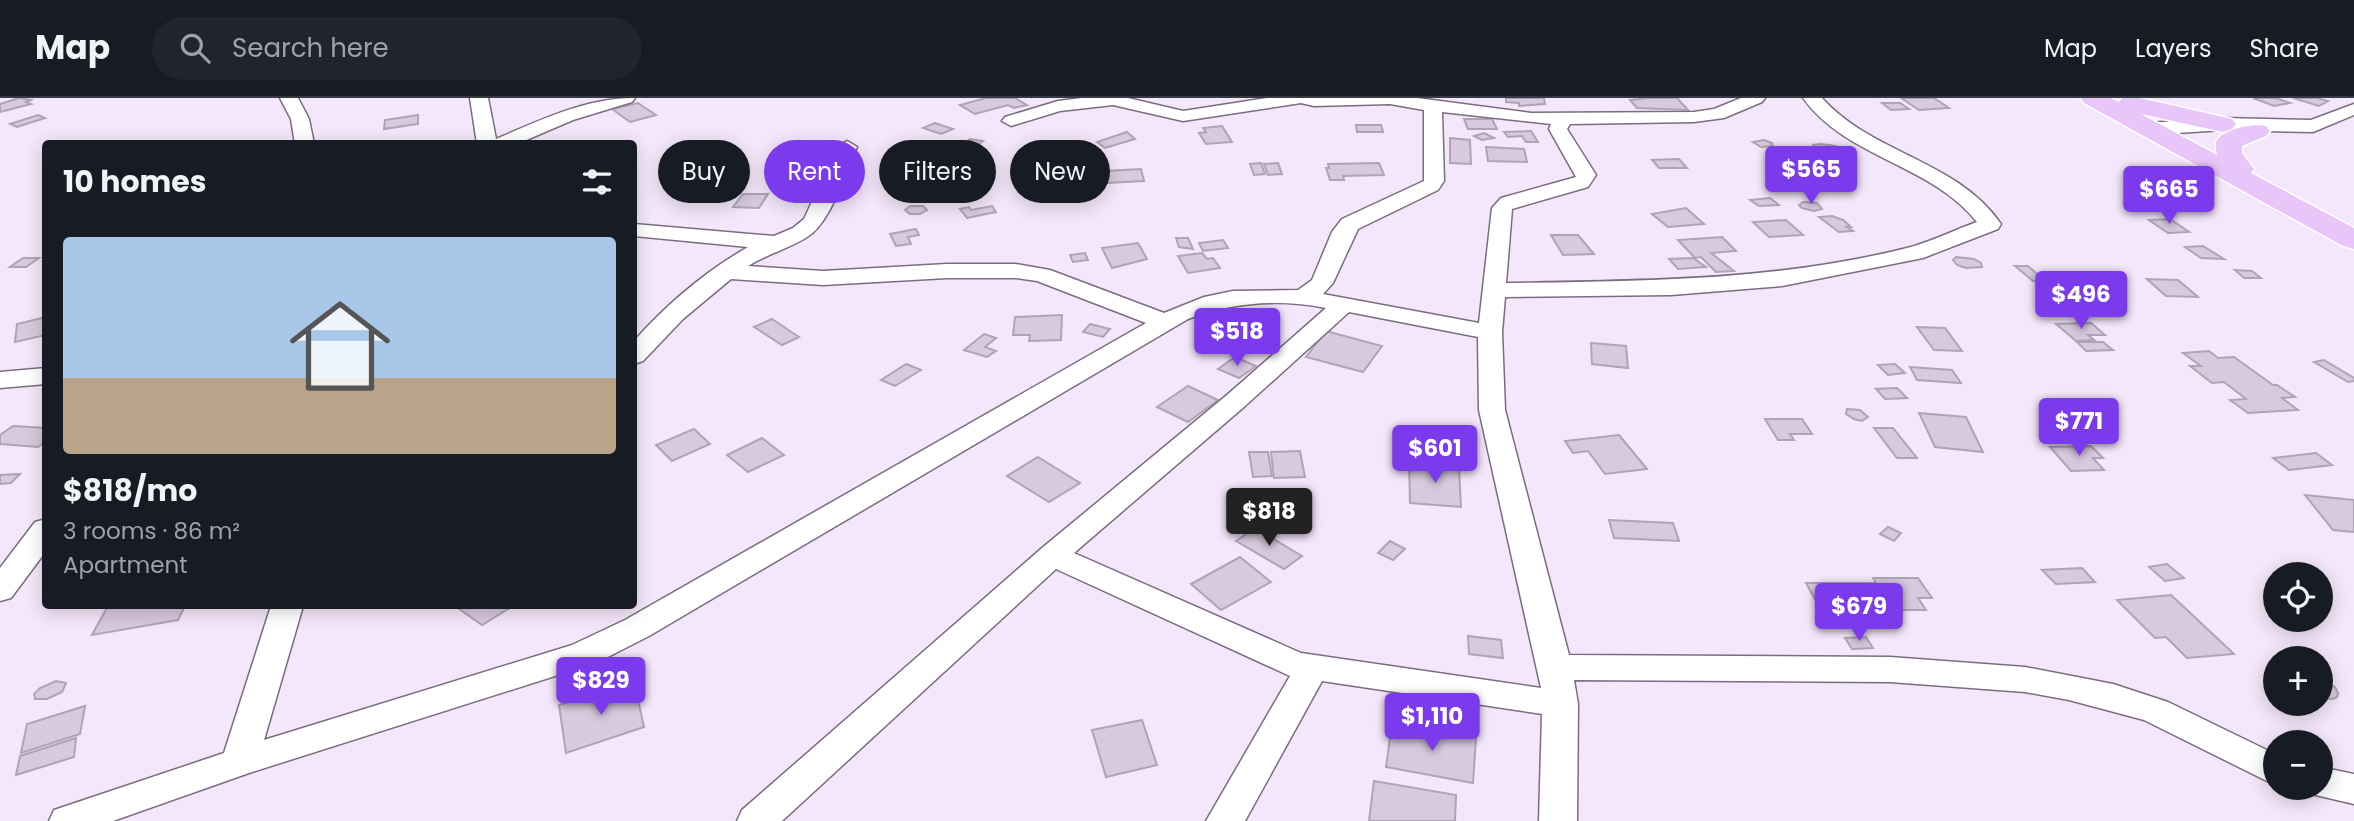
<!DOCTYPE html>
<html lang="en">
<head>
<meta charset="utf-8">
<style>
	body { margin:0; font-family:Poppins,sans-serif; background:#20242c; color:#f1f3f6; height:100vh; display:flex; flex-direction:column; font-size:26px; white-space:nowrap }
	* { box-sizing:border-box; margin:0 }
	p { font-size:23px; color:#9ea1a6 }
	.icon { flex:none; width:38px; height:38px; fill:none; stroke:currentColor; stroke-width:2; stroke-linecap:round; stroke-linejoin:round }
	.map { position:relative; flex:1; overflow:hidden }
	.details { position:absolute; left:42px; top:42px; width:595px; height:469px; display:flex; flex-direction:column; background:#171b24; border-radius:7px; box-shadow:0 4px 18px #0003 }
	.details>* { flex:none }
	.banner { position:absolute; left:658px; top:42px; width:665px; height:63px; display:flex; gap:14px }
	.fabs { position:absolute; left:2263px; top:464px; display:grid; gap:14px }
	.fabs a { display:grid; place-items:center; width:70px; height:70px; border-radius:50%; background:#171b24; box-shadow:0 4px 18px #0003; font-size:35px }
	.price { position:absolute; translate:-50% -60px; padding:0 16px; border-radius:7px; background:#7c3aed; color:#fff; font-size:23px; line-height:46px; filter:drop-shadow(0 2px 4px #0008) }
	.price::after { content:''; position:absolute; left:50%; top:42px; width:21px; height:16px; margin-left:-10px; background:inherit; clip-path:polygon(0 0,100% 0,50% 100%) }
	.price.selected { background:#222; color:#fff }
	ul { padding:0; list-style:none }
	li { display:grid; align-content:center; gap:14px; height:371px; padding:0 21px }
	li span { display:grid; place-items:center; height:217px; border-radius:7px; color:#555 }
	li>.icon { margin-inline-start:auto }
	span .icon { width:126px; height:126px; fill:#fffc; stroke-width:1 }
	li b { font-size:30px }
	h2 { display:flex; justify-content:space-between; align-items:center; height:84px; padding:0 21px; font-size:30px }
	.tag { padding:0 24px; border-radius:32px; background:#171b24; box-shadow:0 4px 18px #0003; font-size:24px; line-height:63px }
	.tag.selected { background:#7c3aed; color:#fff }
	header { display:flex; align-items:center; gap:42px; box-sizing:border-box; height:98px; padding:0 35px; background:#171b24; border-bottom:2px solid #363941 }
	header strong { font-size:33px }
	nav { display:flex; gap:38px; margin-inline-start:auto; font-size:24px }
	.search { width:490px; height:63px; background:#20242c; display:flex; align-items:center; gap:18px; box-sizing:border-box; padding:0 24px; border-radius:38px; color:#9ea1a6; font-size:26px }
	.map>svg:first-child { display:block }
</style>
</head>
<body>
<header>
<strong>Map</strong>
<div class="search"><svg class="icon" aria-label="search" viewBox="0 0 24 24"><circle cx="10" cy="10" r="6"/><path d="M15 15l6 6"/></svg>Search here</div>
<nav><a>Map</a><a>Layers</a><a>Share</a></nav>
</header>
<div class="map">
<svg width="2354" height="723" viewBox="0 0 2354 723">
	<rect width="100%" height="100%" fill="#f5e7fb"/>
	<g fill="#d8cade" stroke="#b0a3b6" stroke-width="2">
		<polygon points="19,0 31,2 26,4 31,6 0,14 0,6"/>
		<polygon points="986,0 1015,0 1027,7 1014,10 1008,7 975,16 960,7"/>
		<polygon points="1506,0 1544,0 1545,6 1519,8 1519,5 1506,4"/>
		<polygon points="1649,0 1677,0 1688,12 1637,10 1630,2"/>
		<polygon points="1901,0 1934,0 1949,10 1919,12"/>
		<polygon points="2253,0 2276,0 2290,5 2274,8"/>
		<polygon points="2293,0 2317,0 2328,3 2319,8"/>
		<polygon points="638,5 656,17 630,24 612,11"/>
		<polygon points="1882,5 1900,5 1909,11 1891,12"/>
		<polygon points="38,17 45,20 17,29 10,26"/>
		<polygon points="418,17 418,26 384,31 385,22"/>
		<polygon points="1464,21 1492,21 1497,31 1468,31"/>
		<polygon points="935,25 953,31 941,36 923,30"/>
		<polygon points="1356,27 1381,27 1383,34 1357,34"/>
		<polygon points="1222,28 1232,44 1206,46 1199,35 1206,34 1203,30"/>
		<polygon points="1531,33 1538,44 1526,44 1522,38 1508,39 1504,34"/>
		<polygon points="1127,34 1135,41 1105,50 1097,44"/>
		<polygon points="1484,35 1494,40 1482,42 1474,38"/>
		<polygon points="1450,40 1470,42 1471,66 1450,65"/>
		<polygon points="970,41 983,43 965,56 952,54"/>
		<polygon points="1764,42 1772,45 1773,48 1761,49 1753,44"/>
		<polygon points="1821,46 1836,48 1843,55 1830,57 1813,51 1813,47"/>
		<polygon points="1486,49 1524,51 1527,64 1488,63"/>
		<polygon points="1808,52 1837,74 1807,78 1790,64 1795,64 1782,53"/>
		<polygon points="1679,61 1687,70 1659,70 1652,62"/>
		<polygon points="1261,65 1265,76 1254,77 1250,66"/>
		<polygon points="1278,65 1282,76 1268,77 1264,66"/>
		<polygon points="1379,65 1384,77 1343,78 1344,82 1330,82 1326,70 1329,70 1328,66"/>
		<polygon points="1141,71 1144,83 1107,85 1105,73"/>
		<polygon points="743,96 768,96 759,110 733,109"/>
		<polygon points="1770,100 1779,107 1759,108 1750,102"/>
		<polygon points="1803,104 1817,105 1822,111 1814,113 1802,110 1799,107"/>
		<polygon points="910,108 923,108 927,112 920,116 910,116 905,112"/>
		<polygon points="992,108 996,114 967,120 960,111 969,109 971,112"/>
		<polygon points="1686,110 1704,126 1668,129 1652,116"/>
		<polygon points="1832,118 1843,122 1851,129 1847,129 1853,133 1839,134 1819,119"/>
		<polygon points="2170,121 2189,134 2168,135 2149,122"/>
		<polygon points="1786,122 1803,137 1769,139 1753,124"/>
		<polygon points="916,131 919,137 908,139 911,146 896,148 890,136"/>
		<polygon points="1551,137 1578,137 1594,156 1563,157"/>
		<polygon points="1722,139 1736,153 1711,155 1734,173 1716,174 1701,159 1695,160 1678,142"/>
		<polygon points="1176,140 1188,140 1193,151 1179,149"/>
		<polygon points="1223,142 1228,150 1203,153 1199,145"/>
		<polygon points="1138,145 1147,161 1112,170 1102,150"/>
		<polygon points="2203,148 2224,161 2201,160 2185,149"/>
		<polygon points="1085,155 1088,162 1073,164 1070,157"/>
		<polygon points="1202,155 1207,161 1213,160 1220,170 1188,175 1178,158"/>
		<polygon points="1956,159 1974,161 1981,165 1982,169 1966,170 1957,167 1953,162"/>
		<polygon points="23,160 39,160 26,169 10,169"/>
		<polygon points="1693,160 1706,169 1678,171 1669,161"/>
		<polygon points="2015,168 2028,168 2045,183 2033,183"/>
		<polygon points="2235,172 2252,173 2261,180 2244,180"/>
		<polygon points="2147,181 2178,182 2198,199 2166,198"/>
		<polygon points="1062,217 1061,242 1029,243 1030,237 1013,237 1015,219"/>
		<polygon points="46,219 46,237 15,244 17,226"/>
		<polygon points="772,221 799,239 782,247 754,229"/>
		<polygon points="2091,225 2105,237 2088,237 2094,242 2076,243 2056,226"/>
		<polygon points="1090,226 1110,231 1103,239 1083,234"/>
		<polygon points="1917,229 1945,230 1962,253 1934,252"/>
		<polygon points="1326,233 1382,248 1363,274 1306,259"/>
		<polygon points="984,236 996,240 985,249 996,253 987,259 964,252"/>
		<polygon points="2077,244 2103,244 2113,252 2086,253"/>
		<polygon points="1591,245 1626,248 1628,270 1592,266"/>
		<polygon points="2209,253 2218,260 2234,259 2273,287 2277,287 2295,299 2282,300 2298,312 2248,315 2230,302 2246,301 2224,284 2212,285 2190,268 2201,268 2183,255"/>
		<polygon points="1235,259 1256,268 1239,280 1218,271"/>
		<polygon points="2324,262 2354,280 2354,283 2348,284 2314,264"/>
		<polygon points="906,266 921,272 895,288 881,282"/>
		<polygon points="1895,266 1905,275 1888,277 1878,267"/>
		<polygon points="1910,269 1952,272 1961,285 1917,282"/>
		<polygon points="1188,288 1218,302 1188,324 1157,309"/>
		<polygon points="1897,290 1907,300 1885,301 1876,291"/>
		<polygon points="1847,311 1860,312 1868,319 1862,323 1854,321 1846,316"/>
		<polygon points="1919,315 1966,319 1983,354 1935,349"/>
		<polygon points="1765,321 1802,321 1812,336 1790,336 1794,342 1778,342"/>
		<polygon points="13,328 46,330 46,343 38,349 0,346 0,337"/>
		<polygon points="1874,330 1893,330 1917,360 1897,360"/>
		<polygon points="694,331 710,346 672,363 656,347"/>
		<polygon points="1619,337 1647,371 1605,376 1588,353 1573,355 1565,343"/>
		<polygon points="762,340 784,357 748,374 727,357"/>
		<polygon points="2091,348 2103,360 2093,360 2104,372 2071,373 2050,349"/>
		<polygon points="1300,353 1305,379 1274,380 1271,354"/>
		<polygon points="1249,354 1268,354 1272,378 1253,379"/>
		<polygon points="2316,355 2332,367 2289,372 2273,360"/>
		<polygon points="1038,359 1080,385 1049,404 1007,378"/>
		<polygon points="1409,365 1459,369 1461,409 1410,405"/>
		<polygon points="20,376 11,385 0,386 0,377"/>
		<polygon points="2305,397 2354,402 2354,434 2333,432"/>
		<polygon points="1609,422 1673,425 1679,443 1614,440"/>
		<polygon points="1888,429 1901,435 1894,443 1880,436"/>
		<polygon points="1255,430 1302,458 1284,471 1236,443"/>
		<polygon points="1390,443 1405,451 1393,462 1378,455"/>
		<polygon points="1240,459 1271,484 1221,512 1191,486"/>
		<polygon points="2167,466 2184,480 2165,483 2149,469"/>
		<polygon points="2082,470 2095,484 2056,486 2042,472"/>
		<polygon points="1873,480 1918,480 1932,500 1918,500 1926,512 1821,512 1806,485 1876,485"/>
		<polygon points="2171,497 2234,556 2187,560 2166,539 2155,540 2117,502"/>
		<polygon points="108,508 185,508 178,522 92,537"/>
		<polygon points="455,508 513,508 482,527"/>
		<polygon points="1468,538 1501,542 1503,560 1469,556"/>
		<polygon points="1866,539 1873,550 1852,551 1845,540"/>
		<polygon points="2320,580 2335,589 2338,595 2337,599 2333,601 2320,600"/>
		<polygon points="56,583 66,585 62,594 47,601 35,601 34,596 40,590"/>
		<polygon points="634,583 644,629 566,655 559,607"/>
		<polygon points="85,608 80,636 21,655 27,626"/>
		<polygon points="1142,622 1157,667 1106,679 1092,632"/>
		<polygon points="1392,625 1476,640 1473,685 1386,669"/>
		<polygon points="76,640 74,659 16,677 20,658"/>
		<polygon points="1374,683 1456,697 1455,723 1369,723"/>
	</g>
	<g fill="none" stroke-linecap="round" stroke-linejoin="round">
		<g stroke="#7a6d80" stroke-width="3">
			<g id="street">
				<polygon points="280,0 298,0 309,21 314,46 295,46 291,21"/>
				<path d="M470,0h18l8,41c45,-19 89,-41 139,-41l-3,4 -59,18 -56,24h-40z"/>
				<path d="M1082,0h46l55,13 84,-13h150l114,15 163,-1 20,-3 27,-11h24l-3,4 -38,16 -30,4 -124,2 -3,5 29,46 -8,12 -76,22 -6,74c135,-2 269,-2 401,-35 24,-6 47,-18 70,-26 -46,-58 -131,-64 -174,-124h19c50,56 135,62 179,126l-3,5 -75,29 -141,28 -111,9 -166,2 -3,35 3,78 64,245 321,2 135,10 88,17 55,18 107,52v31l-131,-65 -75,-20 -44,-8 -135,-10 -316,-2 4,24 -1,117h-38l3,-107 -220,-33 -77,140h-39l84,-145 -234,-107 -274,252h-45l5,-11 300,-262 185,-153 99,-87c-46,-9 -94,-6 -138,11l-539,317 -53,27 -347,110 -136,48h-64l5,-11 170,-57 47,-147h32l-39,134 308,-95 53,-25 521,-297 -109,-42 -21,-3h-69l-124,7 -92,-6 -48,40 -40,42 -9,3v-23c32,-36 72,-70 114,-94l-114,-11v-12l140,12 19,-8 11,-9 33,-72 10,-6 10,6c-12,25 -26,76 -50,90 -19,12 -40,17 -59,29l75,5 124,-7h69l34,6 114,43 40,-16 29,-6 65,-1 14,-10 20,-48 10,-13 82,-38v-71l-34,-6 -76,2 -13,-3 -118,18 -70,-16 -53,6 -49,15 -9,-5 3,-4 53,-16zM1442,14l109,12 -2,5 27,48 -75,21 -9,10 -13,115 -156,-29 10,-11 25,-54 80,-39 6,-9zM1349,214l129,25 1,73 62,278 -240,-35 -227,-100 171,-147z"/>
				<polygon points="2354,6 2354,17 2313,34 2223,32 2148,37 2139,31 2148,25 2223,20 2311,22"/>
				<polygon points="46,270 46,286 0,290 0,274"/>
				<polygon points="46,421 46,453 11,500 0,503 0,470 35,424"/>
				<polygon points="2320,669 2354,676 2354,706 2307,695 2304,690 2320,690"/>
			</g>
		</g>
		<g stroke="#fff" stroke-width="3">
			<path id="highway" d="M2081,0h30l8,4 3,-4h18l92,21 4,5 -4,5 -9,3 -82,-18 76,41c-1,-6 -3,-12 1,-16 9,-11 36,-16 48,-13l4,5 -4,5 -24,10v7l12,16 -3,4 103,55v21l-11,-3 -259,-143z"/>
		</g>
		<use href="#street" fill="#fff" fill-rule="evenodd"/>
		<use href="#highway" fill="#e9c6f9" fill-rule="evenodd"/>
	</g>
</svg>
<div class="fabs">
<a><svg class="icon" aria-label="locate" viewBox="0 0 24 24"><circle cx="12" cy="12" r="6"/><path d="M12 2v4M12 18v4M2 12h4M18 12h4"/></svg></a>
<a>+</a>
<a>−</a>
</div>
<b class="price" style="left:1811px;top:108px">$565</b>
<b class="price" style="left:2169px;top:128px">$665</b>
<b class="price" style="left:2081px;top:233px">$496</b>
<b class="price" style="left:1237px;top:270px">$518</b>
<b class="price" style="left:2079px;top:360px">$771</b>
<b class="price" style="left:1435px;top:387px">$601</b>
<b class="price selected" style="left:1269px;top:450px">$818</b>
<b class="price" style="left:1859px;top:545px">$679</b>
<b class="price" style="left:601px;top:619px">$829</b>
<b class="price" style="left:1432px;top:655px">$1,110</b>
<div class="banner">
<a class="tag">Buy</a>
<a class="tag selected">Rent</a>
<a class="tag">Filters</a>
<a class="tag">New</a>
</div>
<section class="details">
<h2>10 homes<svg class="icon" aria-label="filters" viewBox="0 0 24 24"><path d="M4 7h16M4 17h16"/><circle cx="9" cy="7" r="2"/><circle cx="15" cy="17" r="2"/></svg></h2>
<ul>
<li><span style="background:linear-gradient(#a9c7e8 65%,#b9a48a 0)"><svg class="icon" aria-label="home" viewBox="0 0 24 24"><path d="M3 11l9-7 9 7M6 9v11h12V9"/></svg></span><div><b>$818/mo</b><p>3 rooms · 86 m²</p><p>Apartment</p></div></li>
</ul>
</section>
</div>
</body>
</html>
